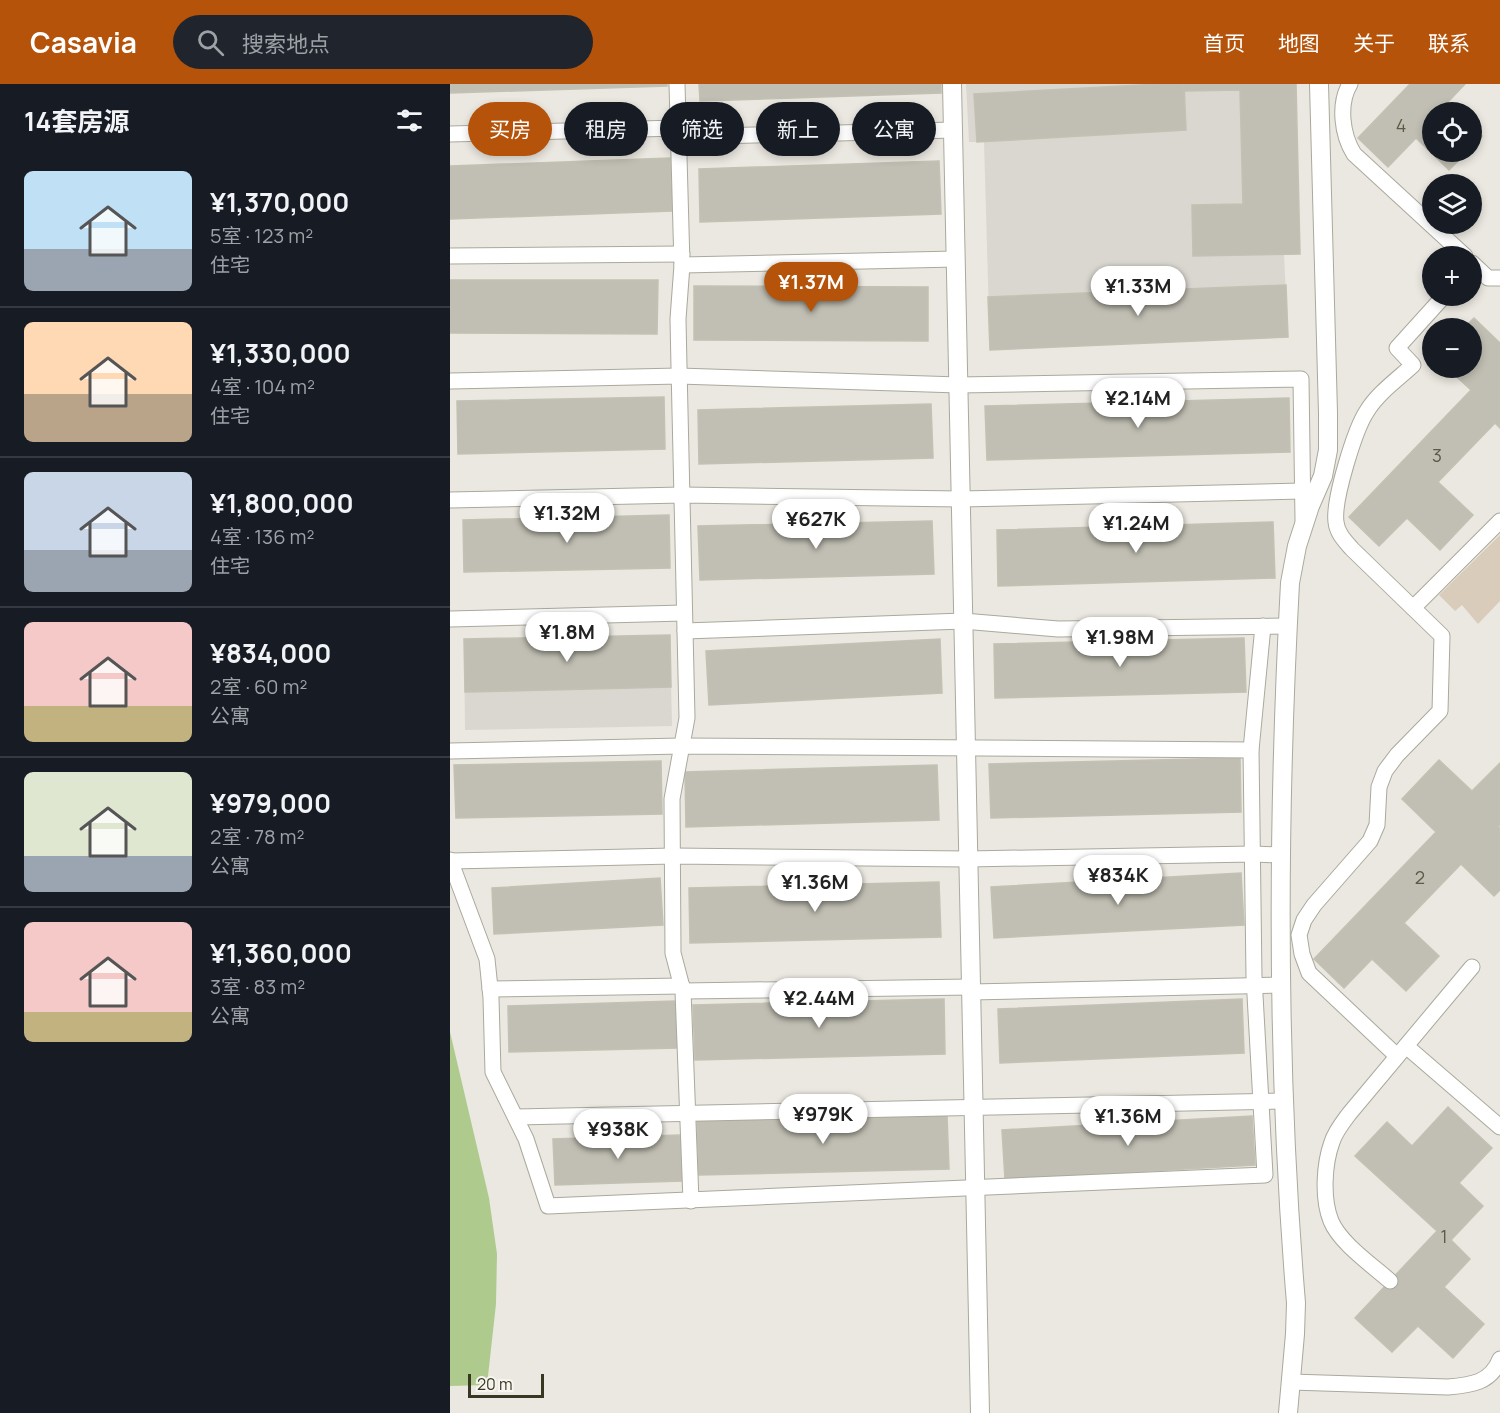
<!DOCTYPE html>
<html lang="zh">
<head>
<meta charset="utf-8">
<style>
	body { margin:0; font-family:Manrope,"Noto Sans SC",sans-serif; background:#20242c; color:#f1f3f6; height:100vh; display:flex; flex-direction:column; font-size:22px; white-space:nowrap }
	* { box-sizing:border-box; margin:0 }
	p { font-size:20px; color:#9ea1a6 }
	.icon { flex:none; width:33px; height:33px; fill:none; stroke:currentColor; stroke-width:2; stroke-linecap:round; stroke-linejoin:round }
	.map { position:relative; flex:1; overflow:hidden }
	.side { display:flex; flex-direction:column; background:#171b24; width:450px }
	.side>* { flex:none }
	.guide { position:absolute; left:18px; top:18px; width:570px; height:54px; display:flex; gap:12px }
	.tools { position:absolute; left:972px; top:18px; display:grid; gap:12px }
	.tools a { display:grid; place-items:center; width:60px; height:60px; border-radius:50%; background:#171b24; box-shadow:0 3px 9px #0003; font-size:30px }
	.scale { position:absolute; left:18px; bottom:15px; width:76px; box-sizing:border-box; padding-left:6px; border:3px solid #383822; border-top:0; font-size:16px; line-height:21px; white-space:nowrap; color:#383822; -webkit-text-stroke:4px #f7f5f0; paint-order:stroke }
	.price { position:absolute; translate:-50% -51px; padding:0 14px; border-radius:21px; background:#fff; color:#222; font-size:20px; line-height:39px; filter:drop-shadow(0 2px 3px #0008) }
	.price::after { content:''; position:absolute; left:50%; top:36px; width:18px; height:14px; margin-left:-9px; background:inherit; clip-path:polygon(0 0,100% 0,50% 100%) }
	.price.active { background:#b45309; color:#fff }
	ul { padding:0; list-style:none }
	li { display:flex; align-items:center; gap:18px; height:150px; padding:0 24px }
	li+li { border-top:2px solid #363941 }
	li span { display:grid; place-items:center; flex:none; width:168px; height:120px; border-radius:9px; color:#555 }
	li>.icon { margin-inline-start:auto }
	span .icon { width:72px; height:72px; fill:#fffc; stroke-width:1 }
	li b { font-size:26px }
	h2 { display:flex; justify-content:space-between; align-items:center; height:72px; padding:0 24px; font-size:26px }
	.chip { padding:0 21px; border-radius:27px; background:#171b24; box-shadow:0 3px 9px #0003; font-size:21px; line-height:54px }
	.chip.active { background:#b45309; color:#fff }
	header { display:flex; align-items:center; gap:36px; box-sizing:border-box; height:84px; padding:0 30px; background:#b45309; color:#fff }
	header strong { font-size:28px }
	nav { display:flex; gap:33px; margin-inline-start:auto; font-size:21px }
	.search { width:420px; height:54px; background:#20242c; display:flex; align-items:center; gap:15px; box-sizing:border-box; padding:0 21px; border-radius:33px; color:#9ea1a6; font-size:22px }
	main { display:flex; flex:1; min-height:0 }
	.map>svg:first-child { display:block }
</style>
</head>
<body>
<header>
<strong>Casavia</strong>
<div class="search"><svg class="icon" aria-label="search" viewBox="0 0 24 24"><circle cx="10" cy="10" r="6"/><path d="M15 15l6 6"/></svg>搜索地点</div>
<nav><a>首页</a><a>地图</a><a>关于</a><a>联系</a></nav>
</header>
<main>
<section class="side">
<h2>14套房源<svg class="icon" aria-label="filters" viewBox="0 0 24 24"><path d="M4 7h16M4 17h16"/><circle cx="9" cy="7" r="2"/><circle cx="15" cy="17" r="2"/></svg></h2>
<ul>
<li><span style="background:linear-gradient(#bfe0f5 65%,#9aa5b1 0)"><svg class="icon" aria-label="home" viewBox="0 0 24 24"><path d="M3 11l9-7 9 7M6 9v11h12V9"/></svg></span><div><b>¥1,370,000</b><p>5室 · 123 m²</p><p>住宅</p></div></li>
<li><span style="background:linear-gradient(#ffd9b3 60%,#b9a48a 0)"><svg class="icon" aria-label="home" viewBox="0 0 24 24"><path d="M3 11l9-7 9 7M6 9v11h12V9"/></svg></span><div><b>¥1,330,000</b><p>4室 · 104 m²</p><p>住宅</p></div></li>
<li><span style="background:linear-gradient(#c9d6e8 65%,#9aa5b1 0)"><svg class="icon" aria-label="home" viewBox="0 0 24 24"><path d="M3 11l9-7 9 7M6 9v11h12V9"/></svg></span><div><b>¥1,800,000</b><p>4室 · 136 m²</p><p>住宅</p></div></li>
<li><span style="background:linear-gradient(#f6c9c9 70%,#c2b280 0)"><svg class="icon" aria-label="home" viewBox="0 0 24 24"><path d="M3 11l9-7 9 7M6 9v11h12V9"/></svg></span><div><b>¥834,000</b><p>2室 · 60 m²</p><p>公寓</p></div></li>
<li><span style="background:linear-gradient(#dfe7d0 70%,#9aa5b1 0)"><svg class="icon" aria-label="home" viewBox="0 0 24 24"><path d="M3 11l9-7 9 7M6 9v11h12V9"/></svg></span><div><b>¥979,000</b><p>2室 · 78 m²</p><p>公寓</p></div></li>
<li><span style="background:linear-gradient(#f6c9c9 75%,#c2b280 0)"><svg class="icon" aria-label="home" viewBox="0 0 24 24"><path d="M3 11l9-7 9 7M6 9v11h12V9"/></svg></span><div><b>¥1,360,000</b><p>3室 · 83 m²</p><p>公寓</p></div></li>
</ul>
</section>
<div class="map">
<svg width="1050" height="1329" viewBox="0 0 1050 1329">
	<rect width="100%" height="100%" fill="#eae8e0"/>
	<g fill="#d9d7cf">
		<polygon points="516,0 846,0 850,170 834,170 838,253 540,266 534,58 519,58"/>
		<polygon points="220,551 222,642 15,646 14,555"/>
	</g>
	<polygon fill="#d9ccbb" points="1050,451 1050,517 1028,540 1012,521 1005,527 989,511"/>
	<polygon fill="#aeca8d" points="0,948 39,1114 47,1170 46,1220 37,1301 0,1302"/>
	<g fill="#c1bfb3" stroke="#c2c1b3" stroke-width="1.5">
		<polygon points="0,0 217,0 217,2 0,9"/>
		<polygon points="249,0 491,0 491,9 250,17"/>
		<polygon points="710,0 734,0 736,46 527,58 524,10"/>
		<polygon points="734,0 846,0 850,170 743,172 742,121 793,120 790,6 734,7"/>
		<polygon points="960,0 1015,0 998,18 1008,28 982,28 982,68 1017,68 999,86 966,54 938,83 908,54"/>
		<polygon points="1022,41 1032,52 1022,63"/>
		<polygon points="220,74 222,127 0,135 0,82"/>
		<polygon points="489,77 491,130 250,138 249,85"/>
		<polygon points="0,196 208,196 207,250 0,249"/>
		<polygon points="836,201 838,253 540,266 538,213"/>
		<polygon points="244,202 478,203 478,257 244,256"/>
		<polygon points="1024,234 1050,259 1050,344 1045,339 988,398 1023,431 990,466 957,434 929,462 899,433 1021,306 997,284 1022,284 1022,244 1014,244"/>
		<polygon points="214,313 215,365 8,370 7,317"/>
		<polygon points="839,314 840,368 537,376 535,322"/>
		<polygon points="481,320 483,374 249,380 248,326"/>
		<polygon points="219,431 220,484 14,488 13,436"/>
		<polygon points="482,437 484,490 250,496 248,442"/>
		<polygon points="823,438 825,494 548,502 547,446"/>
		<polygon points="220,551 221,603 15,608 14,555"/>
		<polygon points="794,554 796,608 545,614 544,560"/>
		<polygon points="490,555 492,609 259,621 256,567"/>
		<polygon points="790,674 791,728 541,734 539,680"/>
		<polygon points="989,676 1022,707 1050,679 1050,741 1048,743 1050,744 1050,806 1044,812 1011,780 954,839 989,872 956,907 922,875 894,904 864,875 986,748 952,715"/>
		<polygon points="211,677 212,730 6,734 4,681"/>
		<polygon points="487,681 489,736 236,743 235,688"/>
		<polygon points="791,789 794,841 544,854 541,803"/>
		<polygon points="210,794 213,841 44,850 42,804"/>
		<polygon points="489,798 491,853 240,859 239,804"/>
		<polygon points="494,915 495,970 245,976 243,921"/>
		<polygon points="792,915 794,969 550,979 548,925"/>
		<polygon points="226,917 227,964 59,968 58,922"/>
		<polygon points="998,1023 1042,1064 1009,1099 1033,1122 1001,1156 1020,1175 994,1203 1034,1240 1003,1274 968,1242 942,1268 905,1234 987,1147 905,1072 937,1038 962,1062"/>
		<polygon points="497,1031 499,1085 249,1091 247,1037"/>
		<polygon points="802,1032 805,1081 555,1095 552,1046"/>
		<polygon points="230,1051 232,1097 105,1101 103,1055"/>
	</g>
	<g fill="none" stroke-linecap="round" stroke-linejoin="round">
		<g stroke="#aaa99c" stroke-width="17">
			<g id="service">
				<polyline points="227,0 232,181 228,235 229,283 237,634 222,715 223,869 233,907 241,1117"/>
				<path d="M900,0c-12,20 -8,51 4,70l111,102"/>
				<polyline points="0,50 228,44"/>
				<polyline points="229,53 503,46"/>
				<polyline points="0,172 232,170"/>
				<polyline points="1022,179 1038,194 1050,194"/>
				<polyline points="232,181 506,175"/>
				<polyline points="0,297 229,292 509,301 851,295 853,436"/>
				<polyline points="0,416 232,411 511,415 853,407"/>
				<polyline points="963,524 1050,437"/>
				<polyline points="0,535 234,529"/>
				<polyline points="235,547 513,537 608,545 837,542"/>
				<polyline points="0,667 231,662 801,666"/>
				<polyline points="0,776 37,875 41,914 43,988 76,1055 98,1122 815,1091 804,893 801,666 813,542"/>
				<polyline points="0,777 223,772 518,775 803,770 832,771"/>
				<polyline points="40,905 232,902"/>
				<polyline points="233,907 521,903"/>
				<polyline points="521,908 831,901"/>
				<polyline points="956,962 1050,1043"/>
				<path d="M947,972l-88,-83 -7,-19 -3,-19 5,-15 10,-15 56,-64 7,-16 2,-38 6,-16 12,-16 43,-44 2,-75 -90,-87c-7,-8 -15,-16 -16,-27 -3,-22 19,-93 31,-111 11,-18 31,-32 46,-46l-16,-17 47,-52"/>
				<polyline points="66,1033 833,1017"/>
				<path d="M940,1197c-18,-16 -50,-38 -59,-60 -9,-22 -7,-57 1,-79 3,-10 11,-20 17,-28l123,-147"/>
				<path d="M841,1298l157,5c23,-2 43,-4 52,-28"/>
			</g>
		</g>
		<g stroke="#aaa99c" stroke-width="20">
			<g id="minor">
				<polyline points="502,0 530,1329"/>
				<path d="M838,1329l7,-79 1,-31c-20,-239 -19,-480 -6,-720l7,-37 13,-40 13,-30 5,-26v-37l-9,-329"/>
			</g>
		</g>
		<use href="#service" stroke="#fff" stroke-width="15"/>
		<use href="#minor" stroke="#fff" stroke-width="18"/>
	</g>
	<g text-anchor="middle" dominant-baseline="central" stroke-width="5" stroke-linejoin="round" paint-order="stroke">
		<g font-size="18" fill="#5a5a46">
			<text x="951" y="41">4</text>
			<text x="987" y="371">3</text>
			<text x="970" y="793">2</text>
			<text x="994" y="1152">1</text>
		</g>
	</g>
</svg>
<div class="tools">
<a><svg class="icon" aria-label="locate" viewBox="0 0 24 24"><circle cx="12" cy="12" r="6"/><path d="M12 2v4M12 18v4M2 12h4M18 12h4"/></svg></a>
<a><svg class="icon" aria-label="layers" viewBox="0 0 24 24"><path d="M12 4l9 5-9 5-9-5zM3 14l9 5 9-5"/></svg></a>
<a>+</a>
<a>−</a>
</div>
<div class="scale">20 m</div>
<b class="price active" style="left:361px;top:229px">¥1.37M</b>
<b class="price" style="left:688px;top:233px">¥1.33M</b>
<b class="price" style="left:688px;top:345px">¥2.14M</b>
<b class="price" style="left:117px;top:460px">¥1.32M</b>
<b class="price" style="left:366px;top:466px">¥627K</b>
<b class="price" style="left:686px;top:470px">¥1.24M</b>
<b class="price" style="left:117px;top:579px">¥1.8M</b>
<b class="price" style="left:670px;top:584px">¥1.98M</b>
<b class="price" style="left:668px;top:822px">¥834K</b>
<b class="price" style="left:365px;top:829px">¥1.36M</b>
<b class="price" style="left:369px;top:945px">¥2.44M</b>
<b class="price" style="left:373px;top:1061px">¥979K</b>
<b class="price" style="left:678px;top:1063px">¥1.36M</b>
<b class="price" style="left:168px;top:1076px">¥938K</b>
<div class="guide">
<a class="chip active">买房</a>
<a class="chip">租房</a>
<a class="chip">筛选</a>
<a class="chip">新上</a>
<a class="chip">公寓</a>
</div>
</div>
</main>
</body>
</html>
